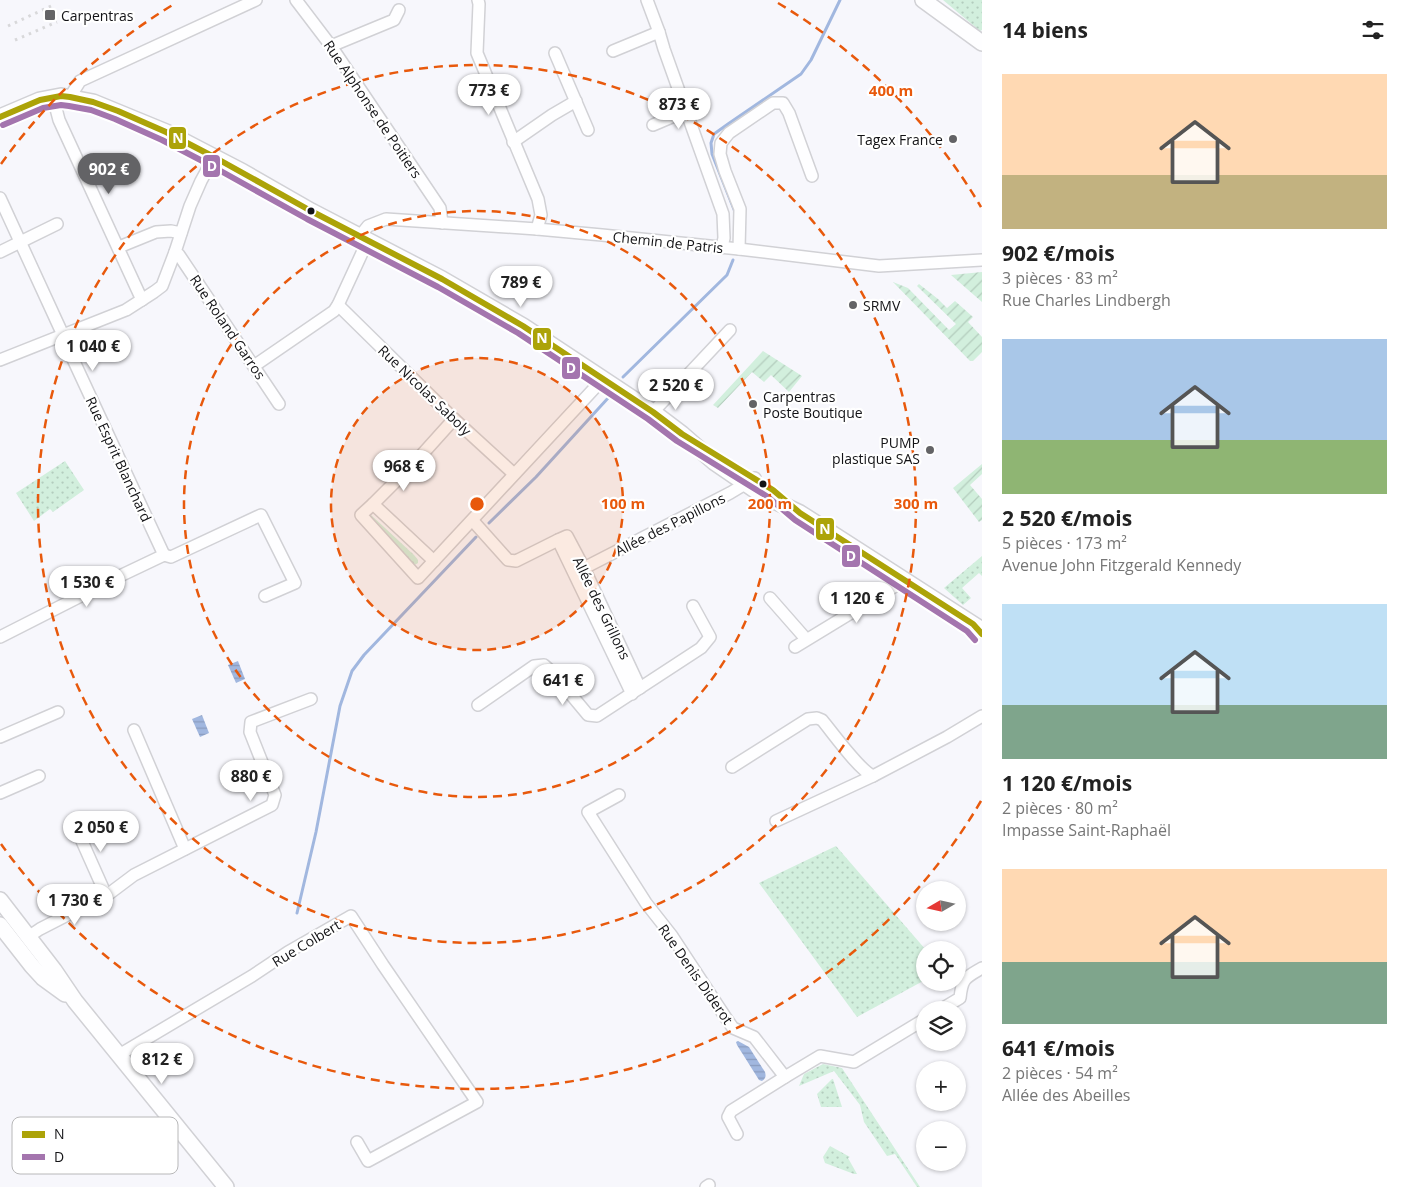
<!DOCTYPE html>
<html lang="fr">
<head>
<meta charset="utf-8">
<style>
	body { margin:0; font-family:"Open Sans",sans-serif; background:#f2f2f2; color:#222; height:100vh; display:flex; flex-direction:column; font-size:19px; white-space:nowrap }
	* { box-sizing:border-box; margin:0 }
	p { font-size:16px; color:#767676 }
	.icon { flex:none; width:28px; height:28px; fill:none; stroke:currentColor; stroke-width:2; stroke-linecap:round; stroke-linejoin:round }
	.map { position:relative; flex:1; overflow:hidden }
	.sheet { display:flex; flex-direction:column; background:#fff; width:425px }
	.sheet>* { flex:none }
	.needle { width:32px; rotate:261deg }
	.fabs { position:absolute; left:916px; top:881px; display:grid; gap:10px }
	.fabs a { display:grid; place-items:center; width:50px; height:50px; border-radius:50%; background:#fff; box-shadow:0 1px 4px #0004; font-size:25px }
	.price { position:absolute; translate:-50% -42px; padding:0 11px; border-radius:18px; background:#fff; color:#222; font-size:16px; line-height:32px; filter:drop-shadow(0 1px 2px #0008) }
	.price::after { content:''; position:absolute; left:50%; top:30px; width:15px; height:11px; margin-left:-8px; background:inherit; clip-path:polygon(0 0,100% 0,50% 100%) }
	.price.current { background:#636366; color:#fff }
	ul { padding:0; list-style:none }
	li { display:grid; align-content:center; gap:10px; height:265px; padding:0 20px }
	li span { display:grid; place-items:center; height:155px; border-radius:0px; color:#555 }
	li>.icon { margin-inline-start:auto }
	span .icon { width:90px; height:90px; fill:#fffc; stroke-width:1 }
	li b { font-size:21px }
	h2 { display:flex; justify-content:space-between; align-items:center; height:60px; padding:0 20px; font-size:21px }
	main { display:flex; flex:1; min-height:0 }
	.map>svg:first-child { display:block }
</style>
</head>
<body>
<main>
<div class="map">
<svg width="982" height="1187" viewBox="0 0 982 1187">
	<defs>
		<pattern id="grass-dots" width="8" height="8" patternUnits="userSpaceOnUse" patternTransform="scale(1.25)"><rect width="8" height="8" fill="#d2efdd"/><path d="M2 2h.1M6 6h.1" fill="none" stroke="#b3ccbd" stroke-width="1.8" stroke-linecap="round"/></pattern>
		<pattern id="garden-furrows" width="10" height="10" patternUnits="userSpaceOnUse" patternTransform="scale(1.25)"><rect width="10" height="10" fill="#d2efdd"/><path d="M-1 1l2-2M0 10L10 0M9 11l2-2" fill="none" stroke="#b3ccbd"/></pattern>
		<pattern id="water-rules" width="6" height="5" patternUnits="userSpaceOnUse" patternTransform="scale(1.25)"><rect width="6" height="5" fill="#a1b7df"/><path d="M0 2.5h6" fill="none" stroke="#8a9cbf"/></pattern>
	</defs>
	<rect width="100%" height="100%" fill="#f7f7fc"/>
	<g fill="url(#grass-dots)">
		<polygon points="943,0 982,0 982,30 980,31"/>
		<polygon points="65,461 84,490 53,512 50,509 34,521 16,493"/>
		<polygon points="370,515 371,515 414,555 418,560 418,563 413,566 370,518"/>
		<polygon points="982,556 982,576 979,573 962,588 971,598 963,605 944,588"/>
		<polygon points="836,846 926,950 925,950 925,980 857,1017 759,883"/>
		<polygon points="823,1064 842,1068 920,1187 917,1187 895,1154 887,1156 864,1122 860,1105 834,1071 799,1086 804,1074"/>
		<polygon points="832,1079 833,1079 842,1107 821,1107 817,1094"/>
		<polygon points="830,1146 850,1157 848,1158 857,1174 854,1174 825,1163 823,1157"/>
	</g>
	<g fill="url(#garden-furrows)">
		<polygon points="982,272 982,302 951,275"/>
		<polygon points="893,282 908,288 949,330 956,324 917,286 919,284 938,299 947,308 955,301 973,317 968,322 982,337 982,352 973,361 970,361"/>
		<polygon points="763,351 802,376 789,392 771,375 764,382 752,372 718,408 713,405"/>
		<polygon points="982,464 982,474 970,485 982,499 982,520 979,522 953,488"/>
	</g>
	<g fill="url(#water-rules)">
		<polygon points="238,661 245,679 236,683 228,665"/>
		<polygon points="202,715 209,733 200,737 192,719"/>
		<path d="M738,1041l11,6 16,25c1,4 1,6 -3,9l-3,-1 -22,-35 -1,-3z"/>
	</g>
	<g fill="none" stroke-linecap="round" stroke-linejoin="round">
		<g stroke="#a1b7df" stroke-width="3">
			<polyline points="735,212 712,154 711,143 714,134 728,124 801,74 811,60 840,0"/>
			<polyline points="623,377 727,275 733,260"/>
			<polyline points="489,523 536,477 609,397"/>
			<polyline points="297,913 316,832 340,706 352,671 364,655 476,537"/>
		</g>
		<g stroke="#d1d1d5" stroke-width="14">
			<g id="street">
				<polyline points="296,0 331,46 440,208 442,223"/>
				<polyline points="478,0 479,4 477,53 538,199 541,215 537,229"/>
				<polyline points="647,0 659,32"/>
				<polyline points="331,46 394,20 399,10"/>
				<polyline points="613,51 659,32 664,49 723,214 724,238 722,247"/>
				<polyline points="555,53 588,130"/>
				<polyline points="53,97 59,120 142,300"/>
				<polyline points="70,97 80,81 256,0"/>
				<polyline points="653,125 686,111"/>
				<polyline points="513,142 552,115 576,101"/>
				<polyline points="0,198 63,335 65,342 164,555"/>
				<polyline points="360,236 368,226 386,219 537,229 602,235 739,249 879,266 982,260"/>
				<polyline points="119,247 156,232 171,231 181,233"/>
				<polyline points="739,249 740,209 725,171 720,154 721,143 729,133 773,103 783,103 789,113 812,176"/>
				<polyline points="0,252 57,224"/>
				<polyline points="175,252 179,255 279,404"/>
				<polyline points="338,305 454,419 514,474"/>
				<polyline points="0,360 126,310 154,292 162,286 175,252 190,206 201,181 214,157"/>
				<polyline points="254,366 334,311 338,305 368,240"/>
				<polyline points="653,412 730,330"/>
				<polyline points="373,504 361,515 418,578 603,379"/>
				<polyline points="473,521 508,560 516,561 558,540"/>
				<polyline points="164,555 171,557 261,515 295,583 265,596"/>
				<polyline points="434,561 373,504 418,459 454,419"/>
				<polyline points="584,568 730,493 755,478"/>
				<polyline points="770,598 806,639"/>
				<polyline points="0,637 122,575 164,555"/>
				<polyline points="795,647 905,580"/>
				<polyline points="632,694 558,540 567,536 584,568 640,688"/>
				<polyline points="478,705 534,666 544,665 553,673 588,715 597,716 701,648 710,637 693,606"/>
				<polyline points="134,730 185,849"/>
				<polyline points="0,737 58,712"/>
				<path d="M732,767l76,-48 9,-1 5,2c11,13 37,50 51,56l74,-39 35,-21"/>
				<polyline points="0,793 39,776"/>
				<polyline points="619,795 588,812 646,903 672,936 726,1018 733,1028 754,1037 785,1077 820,1056 854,1062 925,1019"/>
				<polyline points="73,821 106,895"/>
				<polyline points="776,821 873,776"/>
				<polyline points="28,937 40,929 110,893 134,875 272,805 275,795 250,732 251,722 311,699"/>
				<path d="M940,1010l20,-12c2,-20 5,-20 22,-30"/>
				<polyline points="119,1055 252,976 288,952 351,916 383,965 477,1102 368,1161 357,1142"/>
				<polyline points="737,1134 728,1117 731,1111 785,1077"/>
				<polyline points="706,1187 709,1185"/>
			</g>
		</g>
		<g stroke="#d1d1d5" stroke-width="18">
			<g id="secondary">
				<polyline points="923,0 982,43"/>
				<polyline points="0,117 40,100 61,96 93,102 166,132 243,172 311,211 442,279 523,326 653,412 682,434 714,462 755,490 768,498 800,513 822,527 982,630"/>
				<polyline points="0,900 54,970 75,1001 226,1187"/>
				<polyline points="0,925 32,966 43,978 65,994"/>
			</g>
		</g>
		<use href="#street" stroke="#fefeff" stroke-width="11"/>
		<use href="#secondary" stroke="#fefeff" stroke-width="15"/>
		<g stroke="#d8d8da" stroke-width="3" stroke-dasharray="2.5 5" stroke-linecap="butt">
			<polyline points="8,26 51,6"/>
			<polyline points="15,40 57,22"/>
		</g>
		<g stroke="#fff" stroke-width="10">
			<polyline id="bus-1" points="0,117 40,100 61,96 70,97 93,102 118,111 166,132 214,157 311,211 442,279 523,326 653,412 682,434 773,490 800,513 973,624 982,634"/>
		</g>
		<g stroke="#fff" stroke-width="10">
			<polyline id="bus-2" points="3,125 43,108 61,105 69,106 91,110 115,119 162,140 210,165 307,219 438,287 518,333 648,419 677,441 768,497 795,520 967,631 975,640"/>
		</g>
		<use href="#bus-1" stroke="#aca308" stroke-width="6"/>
		<use href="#bus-2" stroke="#a475ae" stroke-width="6"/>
	</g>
	<circle cx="477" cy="504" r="146" fill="#e8590c" fill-opacity=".12"/>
	<g fill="none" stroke="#e8590c" stroke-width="2.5" stroke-dasharray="9 6">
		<circle cx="477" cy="504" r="146"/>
		<circle cx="477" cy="504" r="293"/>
		<circle cx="477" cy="504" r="439"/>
		<path d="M981 801A585 585 0 0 1 1 844M1 164A585 585 0 0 1 176 3M778 3A585 585 0 0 1 981 207"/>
	</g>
	<g fill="#636366" stroke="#fff" stroke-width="2">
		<rect x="44" y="9" width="12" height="12" rx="2.5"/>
		<circle cx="953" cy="139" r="5"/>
		<circle cx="853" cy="305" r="5"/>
		<circle cx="753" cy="404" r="5"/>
		<circle cx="930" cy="450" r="5"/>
	</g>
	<g fill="#131316" stroke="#fff" stroke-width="2">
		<circle cx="311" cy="211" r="4.5"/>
		<circle cx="763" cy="484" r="4.5"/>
	</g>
	<g text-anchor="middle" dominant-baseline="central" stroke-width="4.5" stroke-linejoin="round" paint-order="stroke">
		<g font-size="14" fill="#131316" stroke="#fff" text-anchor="start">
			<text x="61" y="15">Carpentras</text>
			<text x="943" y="139" text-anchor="end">Tagex France</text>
			<text x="863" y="305">SRMV</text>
			<text x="763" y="396">Carpentras<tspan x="763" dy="16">Poste Boutique</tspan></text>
			<text x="920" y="442" text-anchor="end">PUMP<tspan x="920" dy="16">plastique SAS</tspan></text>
		</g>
		<g font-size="14" fill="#131316" stroke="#fff">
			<text transform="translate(373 109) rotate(56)">Rue Alphonse de Poitiers</text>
			<text transform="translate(668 242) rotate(6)">Chemin de Patris</text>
			<text transform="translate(228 327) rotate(56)">Rue Roland Garros</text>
			<text transform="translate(425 390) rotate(44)">Rue Nicolas Saboly</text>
			<text transform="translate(119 459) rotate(65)">Rue Esprit Blanchard</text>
			<text transform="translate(670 524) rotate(-27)">Allée des Papillons</text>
			<text transform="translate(602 608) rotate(64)">Allée des Grillons</text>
			<text transform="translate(306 943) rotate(-31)">Rue Colbert</text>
			<text transform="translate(696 974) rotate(55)">Rue Denis Diderot</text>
		</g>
	</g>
	<rect x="12" y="1117" width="166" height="57" rx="8" fill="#fff" stroke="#b8b8b9" stroke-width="1"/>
	<rect x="22" y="1131" width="23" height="7" fill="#aca308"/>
	<rect x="22" y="1154" width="23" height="6" fill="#a475ae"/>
	<g font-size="14" fill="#131316">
		<text x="54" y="1139">N</text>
		<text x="54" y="1162">D</text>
	</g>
	<circle cx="477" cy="504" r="8" fill="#e8590c" stroke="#fff" stroke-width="2.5"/>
	<g font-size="15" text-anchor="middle" font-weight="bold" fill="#e8590c" stroke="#fff" stroke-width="4.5" stroke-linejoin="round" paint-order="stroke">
		<text x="891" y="96">400 m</text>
		<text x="623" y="509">100 m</text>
		<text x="770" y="509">200 m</text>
		<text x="916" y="509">300 m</text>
	</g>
	<g stroke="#fff" stroke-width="2">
		<rect x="168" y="126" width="19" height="24" rx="5" fill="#aca308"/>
		<rect x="202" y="154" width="19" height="24" rx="5" fill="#a475ae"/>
		<rect x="532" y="327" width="20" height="24" rx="5" fill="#aca308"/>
		<rect x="561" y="356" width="20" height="24" rx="5" fill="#a475ae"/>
		<rect x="815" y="517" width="20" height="24" rx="5" fill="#aca308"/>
		<rect x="841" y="544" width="20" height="24" rx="5" fill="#a475ae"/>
	</g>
	<g font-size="14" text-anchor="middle" font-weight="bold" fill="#fff">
		<text x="178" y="143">N</text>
		<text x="212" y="171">D</text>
		<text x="542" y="343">N</text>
		<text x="571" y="373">D</text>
		<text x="825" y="534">N</text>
		<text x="851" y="561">D</text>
	</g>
</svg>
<div class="fabs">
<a><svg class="needle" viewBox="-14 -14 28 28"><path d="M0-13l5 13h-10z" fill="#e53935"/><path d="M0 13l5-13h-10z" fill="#767676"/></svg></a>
<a><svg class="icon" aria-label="locate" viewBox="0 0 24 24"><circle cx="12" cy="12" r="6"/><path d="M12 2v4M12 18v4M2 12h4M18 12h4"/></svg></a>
<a><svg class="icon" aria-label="layers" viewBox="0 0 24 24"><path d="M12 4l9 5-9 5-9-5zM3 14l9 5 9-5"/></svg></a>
<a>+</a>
<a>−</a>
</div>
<b class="price" style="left:489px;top:116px">773 €</b>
<b class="price" style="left:679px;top:130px">873 €</b>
<b class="price current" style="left:109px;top:195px">902 €</b>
<b class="price" style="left:521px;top:308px">789 €</b>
<b class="price" style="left:93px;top:372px">1 040 €</b>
<b class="price" style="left:676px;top:411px">2 520 €</b>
<b class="price" style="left:404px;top:492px">968 €</b>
<b class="price" style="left:87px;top:608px">1 530 €</b>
<b class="price" style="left:857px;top:624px">1 120 €</b>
<b class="price" style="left:563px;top:706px">641 €</b>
<b class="price" style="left:251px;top:802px">880 €</b>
<b class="price" style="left:101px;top:853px">2 050 €</b>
<b class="price" style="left:75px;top:926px">1 730 €</b>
<b class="price" style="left:162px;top:1085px">812 €</b>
</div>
<section class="sheet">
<h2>14 biens<svg class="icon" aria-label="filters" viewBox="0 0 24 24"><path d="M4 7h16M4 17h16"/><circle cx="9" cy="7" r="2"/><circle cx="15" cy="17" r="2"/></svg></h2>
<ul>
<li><span style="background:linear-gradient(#ffd9b3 65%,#c2b280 0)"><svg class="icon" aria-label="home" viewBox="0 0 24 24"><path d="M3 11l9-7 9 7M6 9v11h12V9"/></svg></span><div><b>902 €/mois</b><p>3 pièces · 83 m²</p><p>Rue Charles Lindbergh</p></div></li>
<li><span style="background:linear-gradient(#a9c7e8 65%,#8fb573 0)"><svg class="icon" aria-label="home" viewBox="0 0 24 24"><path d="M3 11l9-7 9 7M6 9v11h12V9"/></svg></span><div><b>2 520 €/mois</b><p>5 pièces · 173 m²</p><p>Avenue John Fitzgerald Kennedy</p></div></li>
<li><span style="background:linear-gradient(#bfe0f5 65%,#7fa58c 0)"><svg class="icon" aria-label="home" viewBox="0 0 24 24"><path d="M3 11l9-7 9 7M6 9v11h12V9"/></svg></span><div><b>1 120 €/mois</b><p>2 pièces · 80 m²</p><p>Impasse Saint-Raphaël</p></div></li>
<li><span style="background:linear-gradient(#ffd9b3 60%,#7fa58c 0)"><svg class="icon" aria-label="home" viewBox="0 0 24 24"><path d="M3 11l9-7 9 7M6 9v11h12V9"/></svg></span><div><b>641 €/mois</b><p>2 pièces · 54 m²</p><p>Allée des Abeilles</p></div></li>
</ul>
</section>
</main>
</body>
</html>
